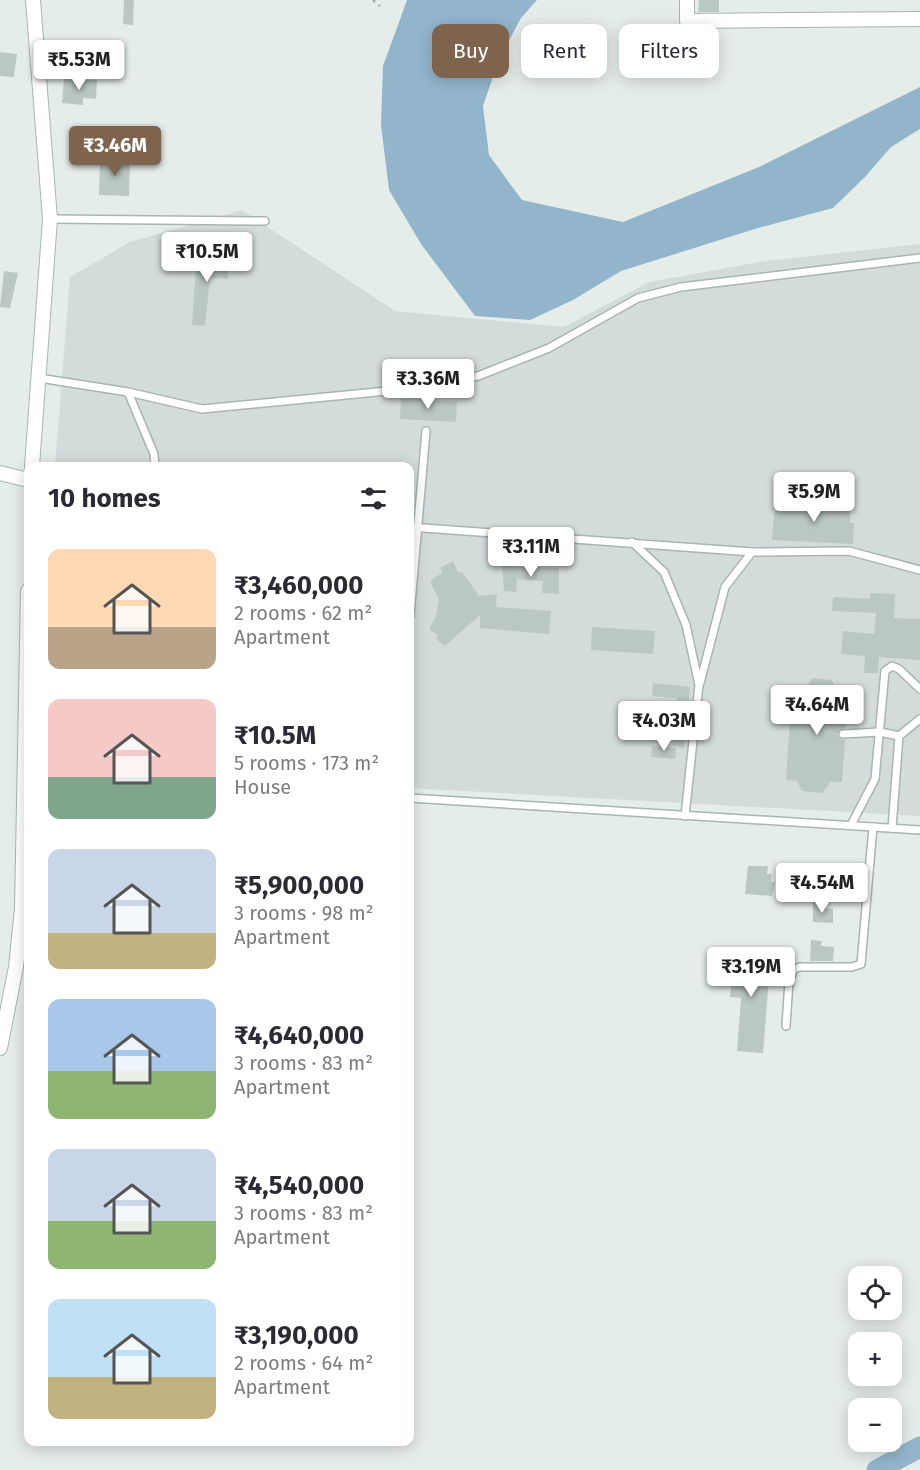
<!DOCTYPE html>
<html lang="en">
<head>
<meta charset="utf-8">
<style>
	body { margin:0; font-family:"Fira Sans",sans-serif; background:#f2f2f3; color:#2b2b33; height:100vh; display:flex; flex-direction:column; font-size:22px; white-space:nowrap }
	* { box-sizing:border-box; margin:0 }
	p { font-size:20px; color:#7c7c81 }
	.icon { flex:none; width:33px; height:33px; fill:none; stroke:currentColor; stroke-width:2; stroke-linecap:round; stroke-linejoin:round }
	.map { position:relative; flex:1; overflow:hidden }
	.panel { position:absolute; left:24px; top:462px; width:390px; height:984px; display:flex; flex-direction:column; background:#fff; border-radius:12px; box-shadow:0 3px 15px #0003 }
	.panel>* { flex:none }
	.banner { position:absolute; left:432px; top:24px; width:398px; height:54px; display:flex; gap:12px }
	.buttons { position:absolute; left:848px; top:1266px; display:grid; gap:12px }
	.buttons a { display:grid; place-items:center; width:54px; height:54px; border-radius:12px; background:#fff; box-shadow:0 3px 15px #0003; font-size:30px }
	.price { position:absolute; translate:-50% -51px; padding:0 14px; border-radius:6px; background:#fff; color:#222; font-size:20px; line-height:39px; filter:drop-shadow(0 2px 3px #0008) }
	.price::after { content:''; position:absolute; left:50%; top:36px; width:18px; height:14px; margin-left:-9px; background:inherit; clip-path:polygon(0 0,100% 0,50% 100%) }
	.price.current { background:#7e634d; color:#fff }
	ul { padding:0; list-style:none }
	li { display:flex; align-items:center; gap:18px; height:150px; padding:0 24px }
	li span { display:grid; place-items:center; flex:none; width:168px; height:120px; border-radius:12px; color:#555 }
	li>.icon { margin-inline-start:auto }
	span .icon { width:72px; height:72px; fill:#fffc; stroke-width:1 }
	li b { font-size:26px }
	h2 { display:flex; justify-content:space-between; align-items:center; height:72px; padding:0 24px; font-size:26px }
	.pill { padding:0 21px; border-radius:12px; background:#fff; box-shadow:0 3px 15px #0003; font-size:21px; line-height:54px }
	.pill.current { background:#7e634d; color:#fff }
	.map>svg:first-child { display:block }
</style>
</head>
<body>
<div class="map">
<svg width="920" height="1470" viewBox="0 0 920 1470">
	<rect width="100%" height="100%" fill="#e5edeb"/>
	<polygon fill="#d3dcdb" points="242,210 395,311 564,327 649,282 766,261 920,244 920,816 410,788 410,466 55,466 70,277 130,242"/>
	<polygon fill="#93b5cb" points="407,0 537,0 521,18 499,59 483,106 489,155 522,200 623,222 759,167 920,87 920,129 891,147 865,177 833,208 758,228 621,271 573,300 530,320 475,316 421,244 389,190 381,125 383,66"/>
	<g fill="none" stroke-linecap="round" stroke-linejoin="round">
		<polyline stroke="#93b5cb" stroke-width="21" points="877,1470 920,1447"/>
	</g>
	<g fill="#bbc7c5">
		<polygon points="124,0 134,0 133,25 123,24"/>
		<polygon points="699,0 719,0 719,12 698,12"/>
		<polygon points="0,52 17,54 14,77 0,76"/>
		<polygon points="64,78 97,80 96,99 83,98 83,105 62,103"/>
		<polygon points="100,159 130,159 129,196 99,195"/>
		<polygon points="197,254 229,258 228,279 210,278 205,326 192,325"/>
		<polygon points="4,271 18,273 10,308 0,307"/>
		<polygon points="401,398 457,402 456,422 400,419"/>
		<polygon points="841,493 851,494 850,523 854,523 853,544 772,540 775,504 840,508"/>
		<polygon points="453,561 458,572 463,573 479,596 497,594 496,607 551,611 549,634 480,628 480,615 445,646 436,639 438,635 429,629 436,616 439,600 430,581 443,572 440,568"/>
		<polygon points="502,564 517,567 559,568 559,594 542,593 543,581 517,579 516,592 504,591"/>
		<polygon points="870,593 895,594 894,618 920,619 920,660 879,657 878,673 864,673 865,656 841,654 843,631 874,634 876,613 832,611 833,597 870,599"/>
		<polygon points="592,627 655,631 653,654 591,650"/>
		<polygon points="812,678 832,680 836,691 848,691 846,727 837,734 840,739 845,740 842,782 830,782 822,793 802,791 797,781 786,780 792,689 806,689"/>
		<polygon points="653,683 690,687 684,748 673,746 677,698 652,696"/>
		<polygon points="652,746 676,748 675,759 651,757"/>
		<polygon points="748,866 768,866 767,874 772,874 771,882 775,882 772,896 745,894"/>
		<polygon points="813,902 825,903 824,908 833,909 833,923 813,922"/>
		<polygon points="811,940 822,941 821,946 834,947 833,961 810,961"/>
		<polygon points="734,951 771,953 763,1053 737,1051 741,998 730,997"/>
	</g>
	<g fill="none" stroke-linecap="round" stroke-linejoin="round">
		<g stroke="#a8b5b3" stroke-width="10">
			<g id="lane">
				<polyline points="50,219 265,221"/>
				<polyline points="39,378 128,392 154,454 155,466"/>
				<polyline points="128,392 202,409 428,387 478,376 549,348 638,298 681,287 920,258"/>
				<polyline points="410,527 752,552 849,551 920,570"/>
				<polyline points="632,542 664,572 686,625 699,685 685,816"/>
				<polyline points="410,616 426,431"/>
				<polyline points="700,683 725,587 752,552"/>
				<polyline points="843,734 880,732 899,736"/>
				<polyline points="410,798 920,830"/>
				<polyline points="851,825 875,779 885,671 892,666 899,669 920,689"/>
				<polyline points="892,828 899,736 920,719"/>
				<polyline points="786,1026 789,981 794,969 800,967 852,967 861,964 873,827"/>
			</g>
		</g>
		<g stroke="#a8b5b3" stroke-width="16">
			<g id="street">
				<polyline points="687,0 687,21 920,19"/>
				<polyline points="32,466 50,219 33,0"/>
				<polyline points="0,473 28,480"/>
				<polyline points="0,1048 16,967 22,909 28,591"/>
			</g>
		</g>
		<polyline stroke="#89adab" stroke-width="2" stroke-dasharray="3 4.5" stroke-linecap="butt" points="373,0 380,6"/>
		<use href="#lane" stroke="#fff" stroke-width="7"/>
		<use href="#street" stroke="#fff" stroke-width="14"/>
	</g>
</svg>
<div class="buttons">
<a><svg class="icon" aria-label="locate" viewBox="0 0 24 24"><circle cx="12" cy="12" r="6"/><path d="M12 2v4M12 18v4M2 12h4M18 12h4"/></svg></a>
<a>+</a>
<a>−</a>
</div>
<b class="price" style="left:79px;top:91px">₹5.53M</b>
<b class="price current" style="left:115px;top:177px">₹3.46M</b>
<b class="price" style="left:207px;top:283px">₹10.5M</b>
<b class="price" style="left:428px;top:410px">₹3.36M</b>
<b class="price" style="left:814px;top:523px">₹5.9M</b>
<b class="price" style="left:531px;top:578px">₹3.11M</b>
<b class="price" style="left:817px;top:736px">₹4.64M</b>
<b class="price" style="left:664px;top:752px">₹4.03M</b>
<b class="price" style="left:822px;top:914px">₹4.54M</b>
<b class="price" style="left:751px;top:998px">₹3.19M</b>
<div class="banner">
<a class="pill current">Buy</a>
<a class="pill">Rent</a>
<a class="pill">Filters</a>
</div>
<section class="panel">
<h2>10 homes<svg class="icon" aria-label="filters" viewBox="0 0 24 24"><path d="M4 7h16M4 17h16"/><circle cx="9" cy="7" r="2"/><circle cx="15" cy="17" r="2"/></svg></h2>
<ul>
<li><span style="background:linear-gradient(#ffd9b3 65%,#b9a48a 0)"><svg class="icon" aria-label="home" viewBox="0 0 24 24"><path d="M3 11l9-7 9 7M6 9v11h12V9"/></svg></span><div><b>₹3,460,000</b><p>2 rooms · 62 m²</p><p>Apartment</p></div></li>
<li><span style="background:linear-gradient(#f6c9c9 65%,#7fa58c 0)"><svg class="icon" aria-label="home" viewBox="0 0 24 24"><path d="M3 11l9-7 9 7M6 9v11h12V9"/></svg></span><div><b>₹10.5M</b><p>5 rooms · 173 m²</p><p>House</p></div></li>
<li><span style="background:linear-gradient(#c9d6e8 70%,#c2b280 0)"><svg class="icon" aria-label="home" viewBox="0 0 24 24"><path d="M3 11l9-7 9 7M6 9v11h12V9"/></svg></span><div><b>₹5,900,000</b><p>3 rooms · 98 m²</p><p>Apartment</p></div></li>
<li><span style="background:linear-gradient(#a9c7e8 60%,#8fb573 0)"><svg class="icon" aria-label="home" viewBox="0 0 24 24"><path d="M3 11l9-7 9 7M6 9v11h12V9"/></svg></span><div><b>₹4,640,000</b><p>3 rooms · 83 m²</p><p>Apartment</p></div></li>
<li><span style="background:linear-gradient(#c9d6e8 60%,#8fb573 0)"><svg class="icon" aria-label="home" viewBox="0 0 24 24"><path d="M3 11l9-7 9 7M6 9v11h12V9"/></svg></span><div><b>₹4,540,000</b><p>3 rooms · 83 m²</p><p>Apartment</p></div></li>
<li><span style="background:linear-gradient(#bfe0f5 65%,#c2b280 0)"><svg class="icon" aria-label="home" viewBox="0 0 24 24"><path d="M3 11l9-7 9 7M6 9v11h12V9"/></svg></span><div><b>₹3,190,000</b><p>2 rooms · 64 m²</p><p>Apartment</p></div></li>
</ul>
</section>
</div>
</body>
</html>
